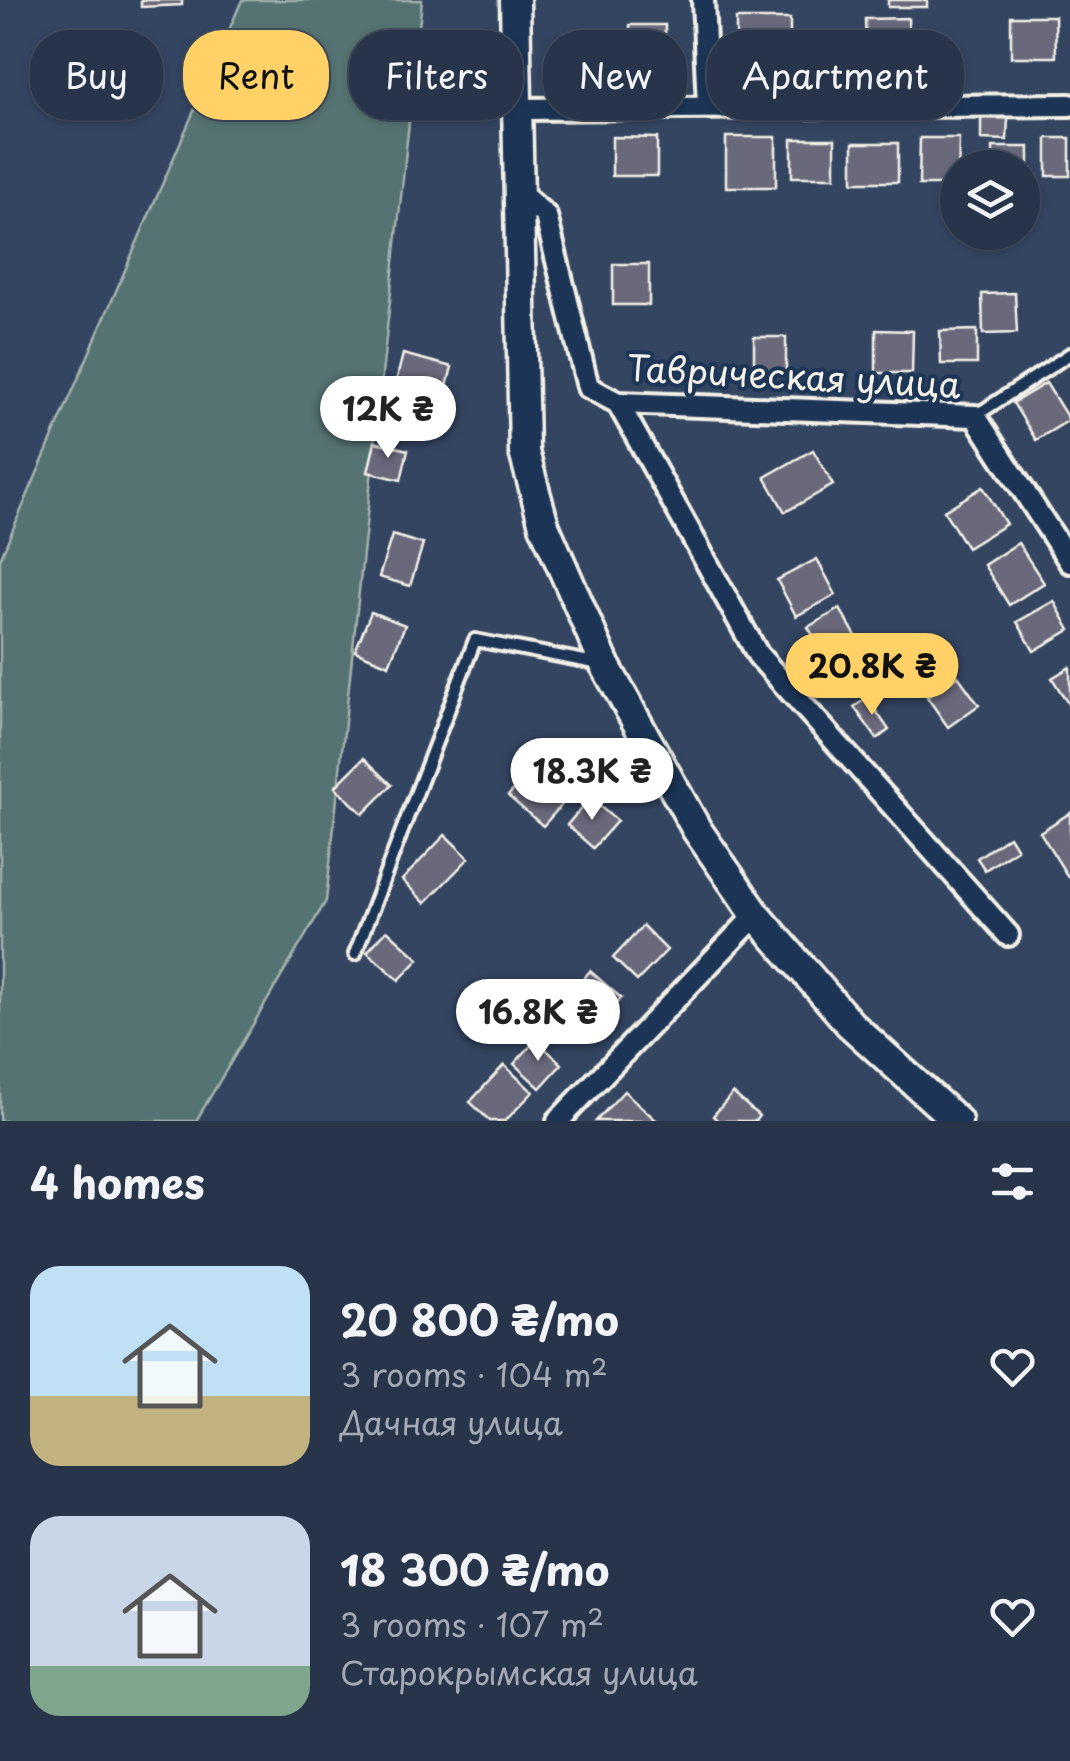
<!DOCTYPE html>
<html lang="en">
<head>
<meta charset="utf-8">
<style>
	body { margin:0; font-family:"Playpen Sans",sans-serif; background:#333f54; color:#f1f3f6; height:100vh; display:flex; flex-direction:column; font-size:38px; white-space:nowrap }
	* { box-sizing:border-box; margin:0 }
	p { font-size:32px; color:#a4aab5 }
	.icon { flex:none; width:55px; height:55px; fill:none; stroke:currentColor; stroke-width:2; stroke-linecap:round; stroke-linejoin:round }
	.map { position:relative; height:1121px; overflow:hidden }
	.panel { display:flex; flex-direction:column; background:#27344a; flex:1 }
	.panel>* { flex:none }
	.guide { position:absolute; left:30px; top:30px; width:1010px; height:90px; display:flex; gap:20px }
	.fabs { position:absolute; left:940px; top:150px; display:grid; gap:20px }
	.fabs a { display:grid; place-items:center; width:100px; height:100px; border-radius:50%; background:#27344a; box-shadow:0 2px 8px #0004,0 0 0 2px #434f62; font-size:50px }
	.price { position:absolute; translate:-50% -85px; padding:0 22px; border-radius:35px; background:#fff; color:#222; font-size:32px; line-height:65px; filter:drop-shadow(0 2px 5px #0008) }
	.price::after { content:''; position:absolute; left:50%; top:60px; width:30px; height:22px; margin-left:-15px; background:inherit; clip-path:polygon(0 0,100% 0,50% 100%) }
	.price.selected { background:#ffd166; color:#111 }
	ul { padding:0; list-style:none }
	li { display:flex; align-items:center; gap:30px; height:250px; padding:0 30px }
	li span { display:grid; place-items:center; flex:none; width:280px; height:200px; border-radius:30px; color:#555 }
	li>.icon { margin-inline-start:auto }
	span .icon { width:120px; height:120px; fill:#fffc; stroke-width:1 }
	li b { font-size:42px }
	h2 { display:flex; justify-content:space-between; align-items:center; height:120px; padding:0 30px; font-size:42px }
	.tag { padding:0 35px; border-radius:40px; background:#27344a; box-shadow:0 2px 8px #0004,0 0 0 2px #434f62; font-size:35px; line-height:90px }
	.tag.selected { background:#ffd166; color:#111 }
	.map>svg:first-child { display:block }
</style>
</head>
<body>
<div class="map">
<svg width="1070" height="1121" viewBox="0 0 1070 1121">
	<rect width="100%" height="100%" fill="#344562"/>
	<filter id="ink" filterUnits="userSpaceOnUse"><feTurbulence type="fractalNoise" baseFrequency=".01" numOctaves="2"/><feDisplacementMap in="SourceGraphic" scale="20" xChannelSelector="R" yChannelSelector="G"/><feConvolveMatrix kernelMatrix="1 2 1 2 8 2 1 2 1" color-interpolation-filters="sRGB"/></filter>
	<g filter="url(#ink)">
		<polygon fill="#547372" stroke="#a4b2ad" stroke-width="2.5" points="242,0 422,0 326,901 196,1121 0,1121 0,559"/>
		<g fill="#6a697c" stroke="#f4f1e8" stroke-width="2.5">
			<polygon points="141,0 182,0 182,5 141,7"/>
			<rect x="888" y="0" width="39" height="7"/>
			<polygon points="1011,16 1055,16 1056,57 1011,57"/>
			<polygon points="908,18 909,59 866,59 865,19"/>
			<polygon points="736,19 790,19 790,56 736,55"/>
			<polygon points="630,25 665,25 665,76 630,77"/>
			<polygon points="981,118 1008,118 1007,140 981,139"/>
			<polygon points="612,137 657,138 657,176 612,176"/>
			<rect x="726" y="137" width="50" height="50"/>
			<polygon points="920,138 959,138 958,185 919,185"/>
			<rect x="1047" y="138" width="23" height="38"/>
			<rect x="792" y="139" width="43" height="38"/>
			<rect x="853" y="143" width="45" height="39"/>
			<polygon points="993,147 1029,147 1029,187 1022,187 1022,168 993,168"/>
			<rect x="613" y="264" width="36" height="41"/>
			<polygon points="1015,293 1017,333 983,334 982,294"/>
			<polygon points="876,330 913,331 912,373 876,373"/>
			<polygon points="977,330 977,364 941,364 940,331"/>
			<rect x="754" y="337" width="32" height="36"/>
			<polygon points="403,354 452,367 439,417 390,405"/>
			<polygon points="1046,383 1069,420 1036,440 1013,403"/>
			<polygon points="375,442 408,450 401,480 368,472"/>
			<polygon points="813,450 833,485 785,512 765,477"/>
			<polygon points="983,487 1006,524 967,548 944,511"/>
			<polygon points="392,535 423,544 410,586 379,577"/>
			<polygon points="1018,543 1044,583 1009,605 984,565"/>
			<polygon points="817,559 836,595 796,616 777,580"/>
			<polygon points="1054,601 1070,630 1034,651 1017,622"/>
			<polygon points="840,609 856,636 824,654 808,627"/>
			<polygon points="371,612 405,625 389,665 355,651"/>
			<polygon points="938,641 949,659 924,675 912,658"/>
			<polygon points="1070,667 1070,707 1052,678"/>
			<polygon points="958,676 979,705 948,727 927,697"/>
			<polygon points="867,698 889,730 877,739 854,707"/>
			<polygon points="364,758 392,785 363,814 335,787"/>
			<polygon points="538,763 572,793 543,826 508,796"/>
			<polygon points="590,798 617,821 593,848 567,825"/>
			<polygon points="1070,813 1070,875 1068,877 1040,832"/>
			<polygon points="445,835 469,858 425,903 402,880"/>
			<polygon points="1009,836 1017,849 985,870 977,858"/>
			<polygon points="643,926 667,950 637,981 613,958"/>
			<polygon points="387,930 419,959 399,980 367,952"/>
			<polygon points="590,971 621,998 592,1032 560,1006"/>
			<polygon points="536,1040 562,1064 540,1088 514,1064"/>
			<polygon points="504,1065 533,1092 505,1121 490,1121 470,1102"/>
			<polygon points="624,1091 657,1121 596,1121"/>
			<polygon points="733,1093 759,1116 755,1121 718,1121 713,1116"/>
		</g>
		<g fill="none" stroke-linecap="round" stroke-linejoin="round">
			<g stroke="#f4f1e8" stroke-width="18">
				<g id="service">
					<polyline points="975,416 1070,354"/>
					<polyline points="355,954 475,640 600,664"/>
				</g>
			</g>
			<g stroke="#f4f1e8" stroke-width="28">
				<g id="minor">
					<polyline points="703,0 708,105"/>
					<polyline points="517,109 1070,105"/>
					<polyline points="521,194 546,216 588,387 618,403 975,416 1070,562"/>
					<polyline points="618,403 758,655 1008,935"/>
					<polyline points="558,1121 756,915"/>
				</g>
			</g>
			<g stroke="#f4f1e8" stroke-width="35">
				<polyline id="secondary" points="515,0 524,452 544,525 605,665 697,830 756,915 850,1024 957,1121"/>
			</g>
			<use href="#service" stroke="#1d3557" stroke-width="10"/>
			<use href="#minor" stroke="#1d3557" stroke-width="20"/>
			<use href="#secondary" stroke="#1d3557" stroke-width="28"/>
		</g>
	</g>
	<g text-anchor="middle" dominant-baseline="central" stroke-width="8" stroke-linejoin="round" paint-order="stroke">
		<g font-size="35" fill="#f4f1e8" stroke="#1d3557">
			<text transform="translate(794 375) rotate(3)">Таврическая улица</text>
		</g>
	</g>
</svg>
<div class="fabs">
<a><svg class="icon" aria-label="layers" viewBox="0 0 24 24"><path d="M12 4l9 5-9 5-9-5zM3 14l9 5 9-5"/></svg></a>
</div>
<b class="price" style="left:388px;top:461px">12K ₴</b>
<b class="price selected" style="left:872px;top:718px">20.8K ₴</b>
<b class="price" style="left:592px;top:823px">18.3K ₴</b>
<b class="price" style="left:538px;top:1064px">16.8K ₴</b>
<div class="guide">
<a class="tag">Buy</a>
<a class="tag selected">Rent</a>
<a class="tag">Filters</a>
<a class="tag">New</a>
<a class="tag">Apartment</a>
</div>
</div>
<section class="panel">
<h2>4 homes<svg class="icon" aria-label="filters" viewBox="0 0 24 24"><path d="M4 7h16M4 17h16"/><circle cx="9" cy="7" r="2"/><circle cx="15" cy="17" r="2"/></svg></h2>
<ul>
<li><span style="background:linear-gradient(#bfe0f5 65%,#c2b280 0)"><svg class="icon" aria-label="home" viewBox="0 0 24 24"><path d="M3 11l9-7 9 7M6 9v11h12V9"/></svg></span><div><b>20 800 ₴/mo</b><p>3 rooms · 104 m²</p><p>Дачная улица</p></div><svg class="icon" aria-label="heart" viewBox="0 0 24 24"><path d="M12 20l-8-8c-3-5 5-10 8-4 3-6 11-1 8 4z"/></svg></li>
<li><span style="background:linear-gradient(#c9d6e8 75%,#7fa58c 0)"><svg class="icon" aria-label="home" viewBox="0 0 24 24"><path d="M3 11l9-7 9 7M6 9v11h12V9"/></svg></span><div><b>18 300 ₴/mo</b><p>3 rooms · 107 m²</p><p>Старокрымская улица</p></div><svg class="icon" aria-label="heart" viewBox="0 0 24 24"><path d="M12 20l-8-8c-3-5 5-10 8-4 3-6 11-1 8 4z"/></svg></li>
</ul>
</section>
</body>
</html>
